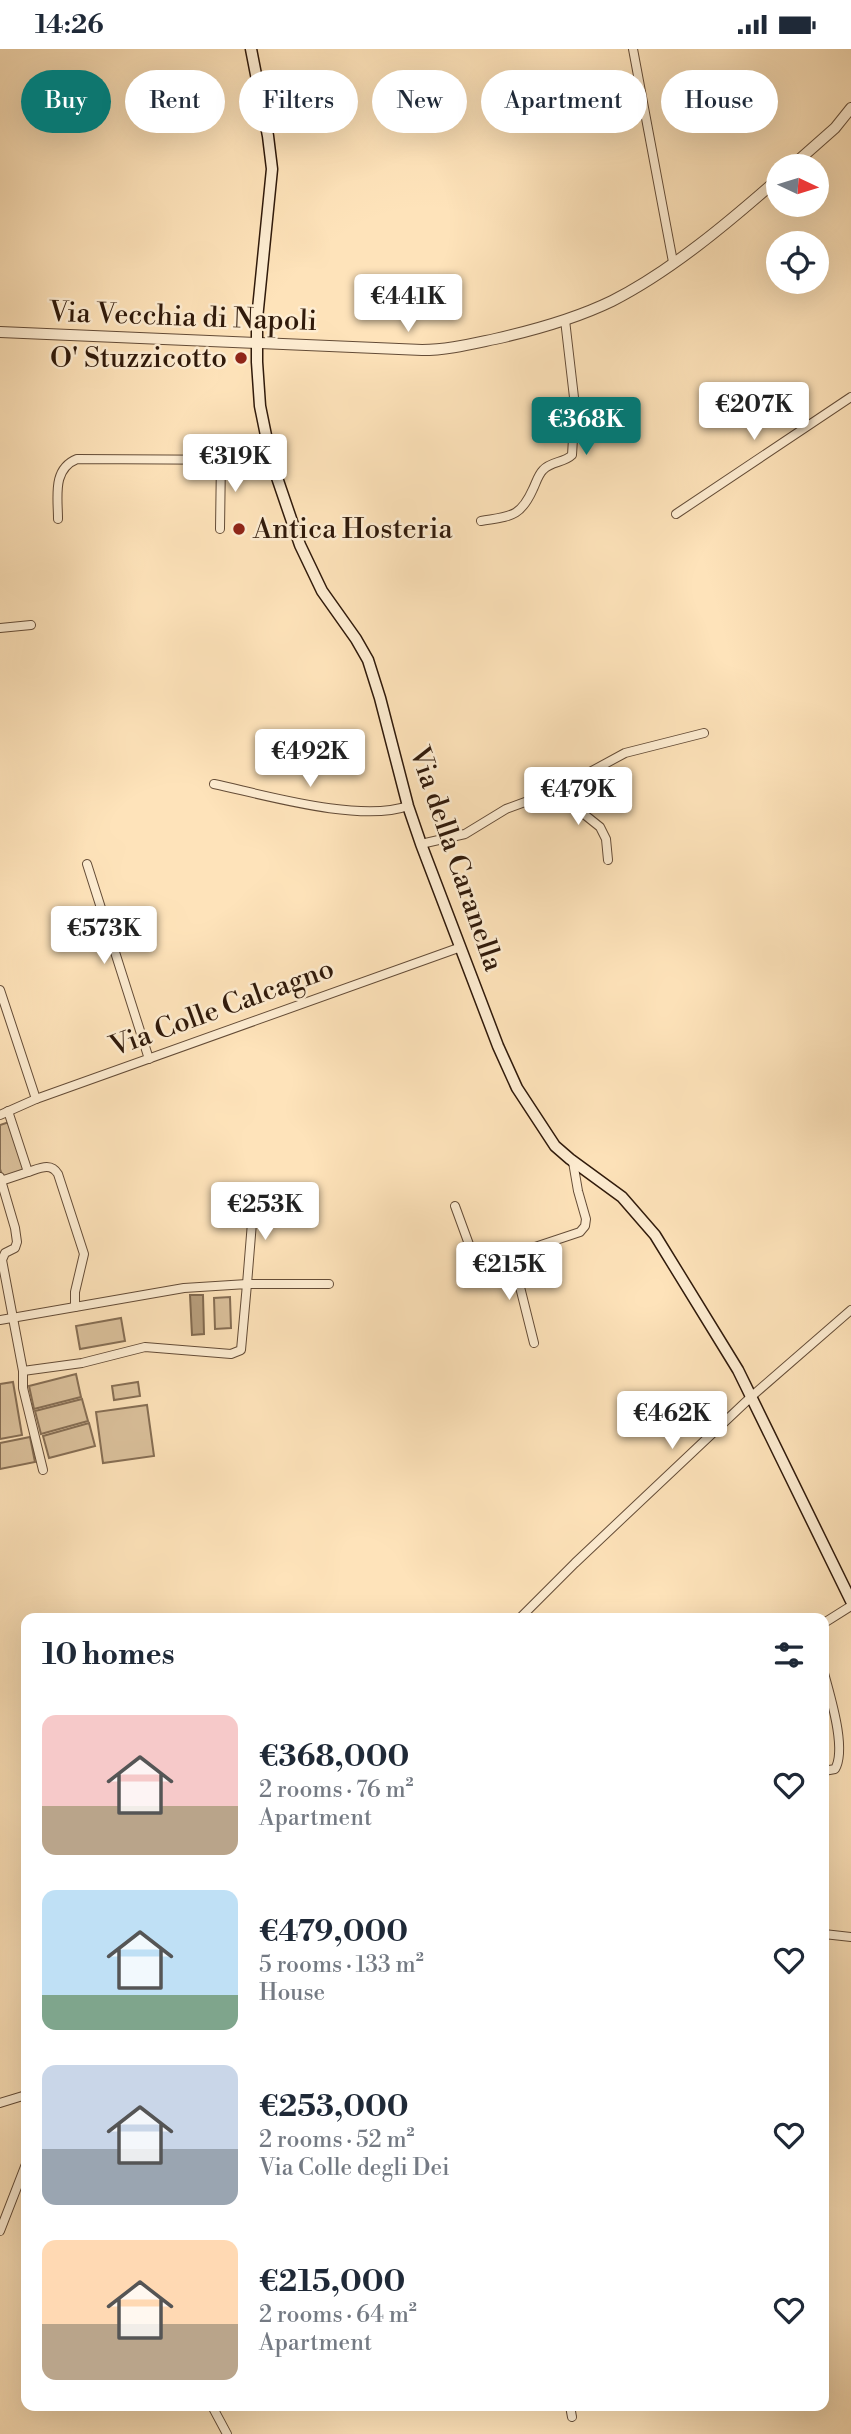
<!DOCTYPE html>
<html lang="en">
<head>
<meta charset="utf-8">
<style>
	body { margin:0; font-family:"Libre Bodoni",serif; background:#f6f6f7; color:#1f2937; height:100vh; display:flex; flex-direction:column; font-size:26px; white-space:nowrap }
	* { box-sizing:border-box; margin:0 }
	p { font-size:23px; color:#747a83 }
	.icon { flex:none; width:38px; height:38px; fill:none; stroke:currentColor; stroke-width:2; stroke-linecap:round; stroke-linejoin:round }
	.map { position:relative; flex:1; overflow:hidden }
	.panel { position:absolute; left:21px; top:1564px; width:808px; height:798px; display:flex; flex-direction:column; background:#fff; border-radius:14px; box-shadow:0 7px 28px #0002 }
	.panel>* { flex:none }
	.guide { position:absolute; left:21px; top:21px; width:810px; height:63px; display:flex; gap:14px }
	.needle { width:46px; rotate:94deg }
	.controls { position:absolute; left:766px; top:105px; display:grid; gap:14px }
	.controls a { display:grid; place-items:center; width:63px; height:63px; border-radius:50%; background:#fff; box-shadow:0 7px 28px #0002; font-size:35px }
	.price { position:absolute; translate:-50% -60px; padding:0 16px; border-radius:7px; background:#fff; color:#222; font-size:23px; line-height:46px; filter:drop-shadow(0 2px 4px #0008) }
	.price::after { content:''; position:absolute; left:50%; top:42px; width:21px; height:16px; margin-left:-10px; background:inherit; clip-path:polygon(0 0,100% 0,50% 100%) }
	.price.current { background:#0f766e; color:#fff }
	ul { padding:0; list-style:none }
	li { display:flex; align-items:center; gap:21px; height:175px; padding:0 21px }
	li span { display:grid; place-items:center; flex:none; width:196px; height:140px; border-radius:14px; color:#555 }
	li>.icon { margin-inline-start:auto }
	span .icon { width:84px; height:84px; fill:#fffc; stroke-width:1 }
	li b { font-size:30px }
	h2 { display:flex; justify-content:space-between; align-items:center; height:84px; padding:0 21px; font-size:30px }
	.chip { padding:0 24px; border-radius:32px; background:#fff; box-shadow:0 7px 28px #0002; font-size:24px; line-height:63px }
	.chip.current { background:#0f766e; color:#fff }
	.status { display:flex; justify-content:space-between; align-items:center; height:49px; padding:0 35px; background:#fff; direction:ltr }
	.status svg { height:19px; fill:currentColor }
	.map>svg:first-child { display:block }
</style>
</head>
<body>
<div class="status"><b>14:26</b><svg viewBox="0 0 49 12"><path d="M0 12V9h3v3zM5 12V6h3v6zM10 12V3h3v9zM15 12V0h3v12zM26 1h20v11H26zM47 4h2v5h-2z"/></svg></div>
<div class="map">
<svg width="851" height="2385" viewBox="0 0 851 2385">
	<rect width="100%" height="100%" fill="#fee3ba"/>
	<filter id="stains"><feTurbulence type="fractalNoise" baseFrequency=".00286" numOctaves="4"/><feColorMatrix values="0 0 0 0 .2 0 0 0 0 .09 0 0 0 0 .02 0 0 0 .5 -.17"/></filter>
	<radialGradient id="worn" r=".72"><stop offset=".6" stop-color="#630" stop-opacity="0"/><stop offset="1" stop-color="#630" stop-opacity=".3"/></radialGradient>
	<g fill="#dbc19c" stroke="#866e54" stroke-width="2">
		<polygon points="9,1073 25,1122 3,1129 0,1120 0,1076"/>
		<polygon points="230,1248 231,1279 215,1280 214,1249"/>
		<polygon points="121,1269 125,1292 80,1300 76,1277"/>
		<polygon points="76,1325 81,1348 34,1360 29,1337"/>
		<polygon points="13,1333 22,1386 0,1390 0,1335"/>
		<polygon points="138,1333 140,1347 114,1351 112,1337"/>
		<polygon points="82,1350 88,1372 41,1385 35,1362"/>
		<polygon points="147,1356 154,1407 103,1414 96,1363"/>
		<polygon points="89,1374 95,1397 49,1409 43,1387"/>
		<polygon points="30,1388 35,1413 0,1420 0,1394"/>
	</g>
	<polygon fill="#b89f7e" stroke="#826a50" stroke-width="2" points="190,1246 203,1246 204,1285 192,1286"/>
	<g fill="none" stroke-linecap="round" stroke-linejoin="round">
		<g stroke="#644c37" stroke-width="10">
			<g id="minor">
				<polyline points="633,0 673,213"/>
				<polyline points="676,465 851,348"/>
				<path d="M58,470c0,-22 -6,-50 19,-60l194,1"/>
				<path d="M481,472c29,-5 39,-3 52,-32 3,-6 5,-14 10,-19 8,-9 21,-7 29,-15l3,-49 -10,-86"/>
				<polyline points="220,480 221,410"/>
				<polyline points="0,579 31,576"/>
				<path d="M214,735c51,11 146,39 194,22"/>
				<polyline points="555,742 600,778 606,790 608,811"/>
				<polyline points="421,795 465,785 506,760 555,742 625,704 704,684"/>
				<polyline points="87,815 149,1010"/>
				<polyline points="0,941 36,1050"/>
				<polyline points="0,1066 36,1050 461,898"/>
				<path d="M0,1128l15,51 2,14 -2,6 -10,5 -3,7 21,111 59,-8 63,-16 86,7 10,-4 6,-66 -63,4 -109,19v-15l9,-38 -26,-80c-7,-12 -18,-6 -30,-2l-20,-61"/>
				<polyline points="1,1132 28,1123"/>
				<polyline points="254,1149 247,1235 329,1235"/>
				<polyline points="455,1157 474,1209 481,1216 580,1183 585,1177 586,1170 578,1142 573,1113"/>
				<polyline points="512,1206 534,1294"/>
				<polyline points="0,1271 75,1258"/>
				<polyline points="23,1322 23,1339 43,1421"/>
				<polyline points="519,1570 575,1514 752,1347 851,1261"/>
				<polyline points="824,1574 851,1557"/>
				<path d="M824,1624c6,23 23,76 11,96l-11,2"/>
				<polyline points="824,1885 851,1888"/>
				<polyline points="0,2054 26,2046"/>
				<polyline points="0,2182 26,2115"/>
				<polyline points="212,2357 227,2385"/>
				<polyline points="570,2357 572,2368"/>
			</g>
		</g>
		<g stroke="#644c37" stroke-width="12">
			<g id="tertiary">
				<polyline points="792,117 835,79 851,59"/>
				<path d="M0,283l422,18c25,0 49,-6 73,-11 40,-9 80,-20 117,-38 59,-30 117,-79 167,-123"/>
			</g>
		</g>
		<g stroke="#301a0b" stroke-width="13">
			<polyline id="secondary" points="251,0 268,87 272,120 257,270 257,313 260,357 271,411 300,496 322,542 356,590 368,611 380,649 408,757 421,795 498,997 517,1039 555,1097 570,1110 622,1148 655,1186 738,1321 851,1552"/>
		</g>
		<use href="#minor" stroke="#feedd2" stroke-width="8"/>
		<use href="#tertiary" stroke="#feedd2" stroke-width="10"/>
		<use href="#secondary" stroke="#feedd2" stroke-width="10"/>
	</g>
	<g fill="#8f2418" stroke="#feedd2" stroke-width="2.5">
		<circle cx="241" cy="309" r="7"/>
		<circle cx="239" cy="480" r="7"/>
	</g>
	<g text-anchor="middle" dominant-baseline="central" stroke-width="5" stroke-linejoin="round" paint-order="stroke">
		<g font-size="28" fill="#301a0b" stroke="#feedd2">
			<text transform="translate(183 268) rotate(2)">Via Vecchia di Napoli</text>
			<text transform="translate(456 810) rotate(71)">Via della Caranella</text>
			<text transform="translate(222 959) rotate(-20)">Via Colle Calcagno</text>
		</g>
		<g font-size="28" fill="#301a0b" stroke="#feedd2" text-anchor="end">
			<text x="227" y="309">O' Stuzzicotto</text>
			<text x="253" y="480" text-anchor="start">Antica Hosteria</text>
		</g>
	</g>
	<rect width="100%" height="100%" filter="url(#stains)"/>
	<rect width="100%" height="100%" fill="url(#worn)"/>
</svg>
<div class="controls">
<a><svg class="needle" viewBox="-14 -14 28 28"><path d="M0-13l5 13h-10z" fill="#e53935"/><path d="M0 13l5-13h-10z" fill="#747a83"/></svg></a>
<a><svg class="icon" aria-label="locate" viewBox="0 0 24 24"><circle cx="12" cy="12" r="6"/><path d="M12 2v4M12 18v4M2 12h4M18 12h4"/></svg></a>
</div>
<b class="price" style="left:408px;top:285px">€441K</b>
<b class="price" style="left:754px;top:393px">€207K</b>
<b class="price current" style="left:586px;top:408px">€368K</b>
<b class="price" style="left:235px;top:445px">€319K</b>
<b class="price" style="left:310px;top:740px">€492K</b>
<b class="price" style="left:578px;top:778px">€479K</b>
<b class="price" style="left:104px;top:917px">€573K</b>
<b class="price" style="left:265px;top:1193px">€253K</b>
<b class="price" style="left:509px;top:1253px">€215K</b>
<b class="price" style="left:672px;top:1402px">€462K</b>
<div class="guide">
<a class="chip current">Buy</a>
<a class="chip">Rent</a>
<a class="chip">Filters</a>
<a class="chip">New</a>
<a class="chip">Apartment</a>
<a class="chip">House</a>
</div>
<section class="panel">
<h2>10 homes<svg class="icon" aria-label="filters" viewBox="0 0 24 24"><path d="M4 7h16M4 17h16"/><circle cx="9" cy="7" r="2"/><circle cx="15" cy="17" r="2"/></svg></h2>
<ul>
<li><span style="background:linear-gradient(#f6c9c9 65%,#b9a48a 0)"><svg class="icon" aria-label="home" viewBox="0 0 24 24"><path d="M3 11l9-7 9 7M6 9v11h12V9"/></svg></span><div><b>€368,000</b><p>2 rooms · 76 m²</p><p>Apartment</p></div><svg class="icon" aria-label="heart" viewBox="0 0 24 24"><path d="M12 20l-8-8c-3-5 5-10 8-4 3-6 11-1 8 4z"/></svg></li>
<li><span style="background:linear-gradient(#bfe0f5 75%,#7fa58c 0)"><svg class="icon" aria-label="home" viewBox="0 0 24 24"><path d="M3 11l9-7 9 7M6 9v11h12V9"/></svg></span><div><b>€479,000</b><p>5 rooms · 133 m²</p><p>House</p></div><svg class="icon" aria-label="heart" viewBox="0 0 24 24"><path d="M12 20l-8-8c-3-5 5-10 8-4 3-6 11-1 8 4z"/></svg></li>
<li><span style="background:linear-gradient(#c9d6e8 60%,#9aa5b1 0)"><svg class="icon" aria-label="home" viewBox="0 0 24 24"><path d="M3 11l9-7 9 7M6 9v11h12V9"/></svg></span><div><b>€253,000</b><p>2 rooms · 52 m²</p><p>Via Colle degli Dei</p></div><svg class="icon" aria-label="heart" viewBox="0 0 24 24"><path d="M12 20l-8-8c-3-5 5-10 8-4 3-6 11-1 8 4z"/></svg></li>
<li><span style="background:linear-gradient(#ffd9b3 60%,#b9a48a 0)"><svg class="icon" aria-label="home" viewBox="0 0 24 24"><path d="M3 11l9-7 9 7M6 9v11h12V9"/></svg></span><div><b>€215,000</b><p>2 rooms · 64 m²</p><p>Apartment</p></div><svg class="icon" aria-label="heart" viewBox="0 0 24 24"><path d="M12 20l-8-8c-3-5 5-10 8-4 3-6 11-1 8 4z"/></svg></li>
</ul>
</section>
</div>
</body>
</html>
